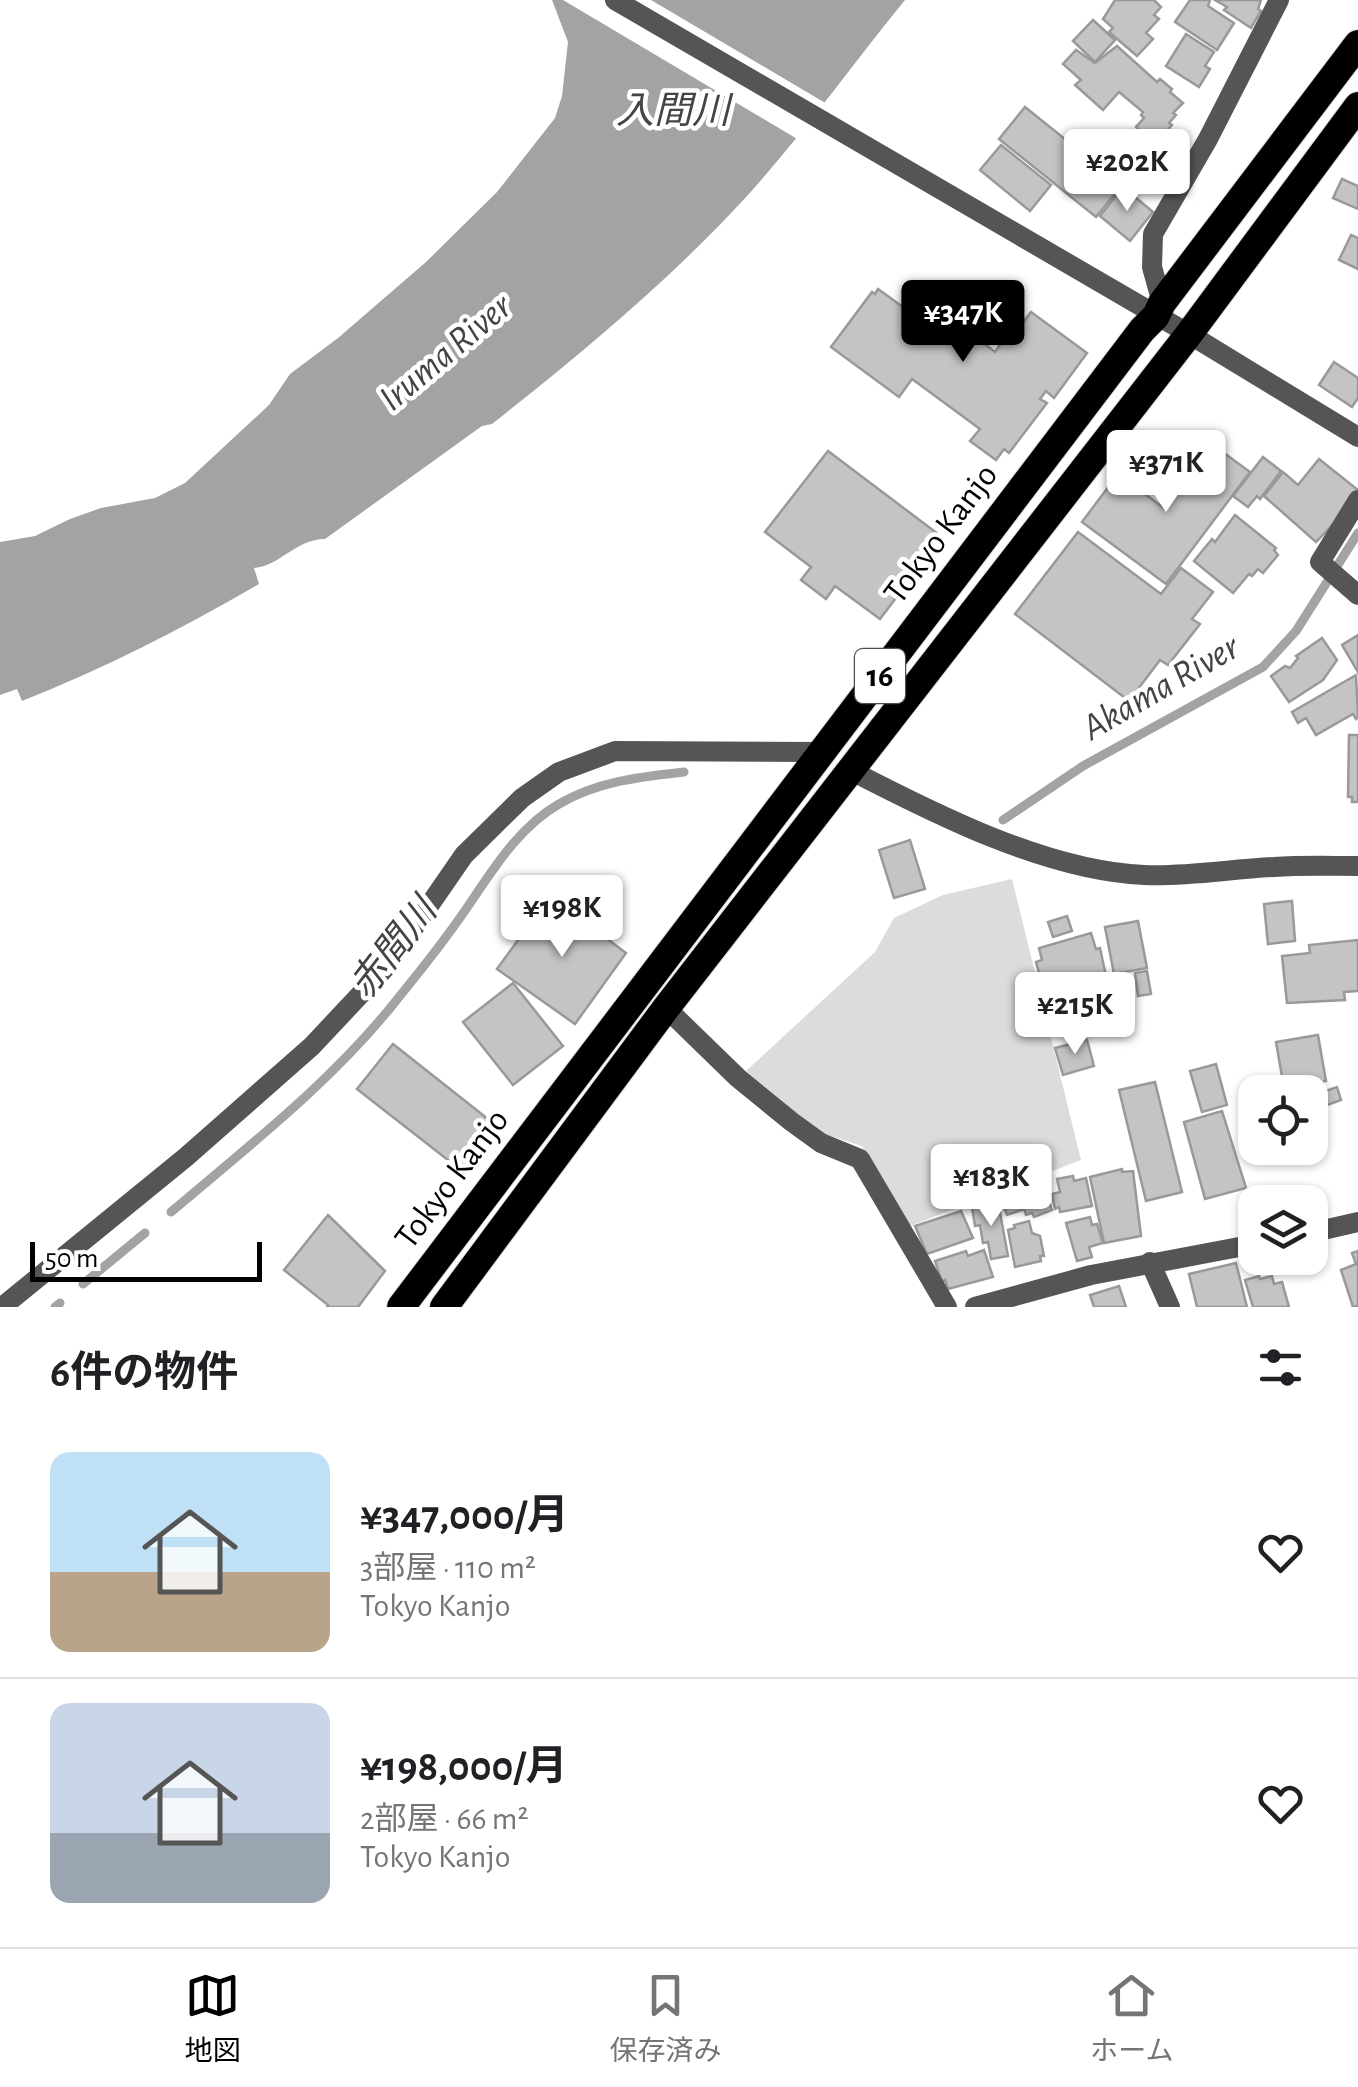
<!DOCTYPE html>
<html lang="ja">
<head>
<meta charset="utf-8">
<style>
	body { margin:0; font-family:"Alegreya Sans","Noto Sans JP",sans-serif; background:#f2f2f2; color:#202124; height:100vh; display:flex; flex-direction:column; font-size:38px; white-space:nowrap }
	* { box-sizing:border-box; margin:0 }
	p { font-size:32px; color:#757577 }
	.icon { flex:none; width:55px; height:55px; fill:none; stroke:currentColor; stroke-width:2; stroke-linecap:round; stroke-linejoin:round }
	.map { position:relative; height:1307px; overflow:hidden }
	.sheet { display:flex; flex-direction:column; background:#fff; flex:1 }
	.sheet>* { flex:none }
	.buttons { position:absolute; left:1238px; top:1075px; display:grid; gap:20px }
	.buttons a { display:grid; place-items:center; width:90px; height:90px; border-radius:20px; background:#fff; box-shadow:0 2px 8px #0004; font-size:50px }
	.scale { position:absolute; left:30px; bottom:25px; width:232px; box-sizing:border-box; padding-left:10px; border:5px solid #000; border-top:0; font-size:28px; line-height:35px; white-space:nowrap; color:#000; -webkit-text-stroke:8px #fff; paint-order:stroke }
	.price { position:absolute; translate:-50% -85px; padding:0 22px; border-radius:10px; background:#fff; color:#222; font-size:32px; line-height:65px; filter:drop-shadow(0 2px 5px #0008) }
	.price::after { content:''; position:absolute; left:50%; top:60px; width:30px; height:22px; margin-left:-15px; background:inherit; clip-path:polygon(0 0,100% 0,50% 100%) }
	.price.on { background:#000; color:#fff }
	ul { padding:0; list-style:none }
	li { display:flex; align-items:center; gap:30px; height:250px; padding:0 50px }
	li+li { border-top:2px solid #e0e0e0 }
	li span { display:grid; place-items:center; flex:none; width:280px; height:200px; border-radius:20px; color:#555 }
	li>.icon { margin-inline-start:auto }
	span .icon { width:120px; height:120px; fill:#fffc; stroke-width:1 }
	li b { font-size:42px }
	h2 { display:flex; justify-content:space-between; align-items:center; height:120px; padding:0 50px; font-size:42px }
	.dock { display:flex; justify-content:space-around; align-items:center; height:140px; border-top:2px solid #e0e0e0; background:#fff; font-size:28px; color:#757577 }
	.dock a { display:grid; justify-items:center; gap:5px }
	.dock .on { color:#000 }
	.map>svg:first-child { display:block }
</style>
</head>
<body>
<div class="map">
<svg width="1358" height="1307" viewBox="0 0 1358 1307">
	<rect width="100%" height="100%" fill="#fff"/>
	<polygon fill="#dcdcdc" points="1012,879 1081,1160 910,1226 862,1146 821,1133 746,1071 875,952 894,918 943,895"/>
	<path fill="#a3a3a3" d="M552,0h353c-53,65 -102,134 -158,196 -77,84 -165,157 -255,228l-10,2 -157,113c-29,0 -45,27 -71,29l5,16c-77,45 -154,84 -237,117l-5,-12 -17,6v-153l35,-6 35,-17 31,-11 54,-10 30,-15 84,-78 21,-31 48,-36 88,-76 71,-70 58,-74 7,-22 6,-54z"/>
	<polygon fill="#fff" points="563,0 651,0 827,104 799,140"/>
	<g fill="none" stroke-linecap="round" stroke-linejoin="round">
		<g stroke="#a3a3a3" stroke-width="9">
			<polyline points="1003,820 1083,766 1263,667 1296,631 1358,533"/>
			<path d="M171,1212c79,-67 164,-133 228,-215 22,-27 45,-56 65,-85 27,-39 53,-84 95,-108 40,-23 81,-27 125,-32"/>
			<polyline points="83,1284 145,1233"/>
			<polyline points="55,1307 60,1303"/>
		</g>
	</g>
	<g fill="#c4c4c4" stroke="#999" stroke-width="2.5">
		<polygon points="1115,0 1154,0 1161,7 1154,15 1159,19 1146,33 1153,39 1137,56 1109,32 1113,28 1103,19"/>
		<polygon points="1190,0 1210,0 1208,6 1234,23 1217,50 1175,22"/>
		<polygon points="1215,0 1261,0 1258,9 1261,11 1251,28 1224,10 1227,7"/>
		<polygon points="1093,20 1115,40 1095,62 1073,41"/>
		<polygon points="1186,34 1214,52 1205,66 1210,69 1199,87 1166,66"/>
		<polygon points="1117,46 1157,82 1160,79 1172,89 1170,92 1183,103 1173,113 1176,115 1169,123 1172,125 1155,144 1136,127 1144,118 1141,115 1143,112 1119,92 1103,110 1075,85 1081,80 1063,64 1076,50 1095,63"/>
		<polygon points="1025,107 1122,185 1096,217 999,139"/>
		<polygon points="1001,145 1051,185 1030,211 980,170"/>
		<polygon points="1342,179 1358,186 1358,209 1333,198"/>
		<polygon points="1123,187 1153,212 1130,241 1100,216"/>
		<polygon points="1351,235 1358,238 1358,269 1339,260"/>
		<polygon points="878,289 921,320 933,303 995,352 1004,339 992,330 999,321 1015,333 1031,312 1087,353 1054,398 1046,391 1040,399 1047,403 1009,453 1004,449 996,460 970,441 980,429 912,379 899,397 831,347 872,292 875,294"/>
		<polygon points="1334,362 1358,378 1358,398 1352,407 1319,385"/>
		<polygon points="1213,445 1250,472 1166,584 1082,522 1118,474 1165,509"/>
		<polygon points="828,451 942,537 880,619 835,586 826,599 801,580 811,567 765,532"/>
		<polygon points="1263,457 1281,471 1260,499 1257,496 1248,507 1233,496"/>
		<polygon points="1319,459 1358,490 1339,518 1316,542 1264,496 1283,472 1298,485"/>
		<polygon points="1235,515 1276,548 1274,550 1278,555 1263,573 1258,569 1252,576 1249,574 1233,593 1194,561 1212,539 1215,542"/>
		<polygon points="1078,532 1161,594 1181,568 1213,592 1192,619 1200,624 1168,665 1160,660 1129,701 1015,614"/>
		<polygon points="1358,635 1358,672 1342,645"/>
		<polygon points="1322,638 1337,660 1323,680 1289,702 1271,676 1285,666 1290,668 1298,658 1296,656"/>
		<polygon points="1356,675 1358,717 1356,719 1353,714 1316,735 1306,718 1298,723 1292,712"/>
		<polygon points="1349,735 1358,735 1358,802 1352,802 1352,797 1348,797"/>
		<polygon points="910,840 925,889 894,898 879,850"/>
		<polygon points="550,896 626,953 575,1024 497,969"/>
		<polygon points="1292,901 1295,941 1268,944 1264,904"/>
		<polygon points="1067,916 1072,931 1053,937 1048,922"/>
		<polygon points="1138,921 1147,968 1114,974 1105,927"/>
		<polygon points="1091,933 1096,949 1100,948 1106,976 1092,980 1093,984 1045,994 1036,962 1042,960 1039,948"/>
		<polygon points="1358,940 1358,991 1344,992 1345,1000 1287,1003 1282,956 1310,953 1309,945"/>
		<polygon points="1147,971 1151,994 1138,996 1135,973"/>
		<polygon points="513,983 563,1046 513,1085 463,1022"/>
		<polygon points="1318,1035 1326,1081 1284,1088 1276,1042"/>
		<polygon points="1087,1040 1094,1066 1063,1075 1055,1048"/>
		<polygon points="393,1044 498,1127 462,1171 357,1089"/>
		<polygon points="1216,1064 1227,1105 1202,1112 1190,1071"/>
		<polygon points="1155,1082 1182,1192 1146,1201 1119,1090"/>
		<polygon points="1337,1087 1341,1100 1322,1107 1317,1094"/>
		<polygon points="1222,1111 1246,1188 1205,1199 1184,1122"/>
		<polygon points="1122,1169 1122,1172 1133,1171 1141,1236 1104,1243 1090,1177"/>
		<polygon points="1073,1176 1074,1181 1086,1178 1092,1206 1060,1212 1059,1207 1055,1209 1052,1194 1060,1192 1057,1179"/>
		<polygon points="1042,1183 1052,1210 1034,1217 1032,1213 1026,1215 1024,1209 1007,1215 1001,1198"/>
		<polygon points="998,1202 1008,1256 991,1259 988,1242 983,1243 980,1225 975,1226 972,1207"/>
		<polygon points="961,1211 973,1238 927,1254 915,1226"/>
		<polygon points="328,1215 385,1271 358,1307 327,1307 328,1305 284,1270"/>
		<polygon points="1090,1217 1092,1225 1097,1224 1103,1243 1089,1247 1092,1257 1077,1261 1066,1223"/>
		<polygon points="1029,1221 1032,1233 1040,1236 1044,1256 1040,1256 1041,1261 1015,1267 1008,1230 1015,1228 1014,1225"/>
		<polygon points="984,1250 993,1277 948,1289 945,1280 942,1282 935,1261 966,1251 968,1256"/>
		<polygon points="1358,1251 1358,1306 1353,1307 1341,1270 1356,1264 1352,1253"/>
		<polygon points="1236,1263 1247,1307 1197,1307 1189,1274"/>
		<polygon points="1259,1276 1260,1279 1272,1276 1274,1284 1282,1282 1289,1307 1253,1307 1245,1280"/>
		<polygon points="1119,1286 1126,1307 1094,1307 1090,1295"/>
	</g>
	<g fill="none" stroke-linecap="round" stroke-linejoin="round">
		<g stroke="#dbdbdb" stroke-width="30">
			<g id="trunk">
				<polyline points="401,1307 1142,330 1156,316 1162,303 1358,44"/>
				<polyline points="444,1307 666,1008 1189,334 1358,106"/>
			</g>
		</g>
		<g stroke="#555" stroke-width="20">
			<polyline points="615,0 1189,334 1358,437"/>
			<polyline points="1162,303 1152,267 1153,234 1208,139 1279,0"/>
			<polyline points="1358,500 1320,562 1358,595"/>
			<path d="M850,770c85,44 197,101 294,105 43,2 86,-6 130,-8 28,-2 56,-1 84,-1"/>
			<polyline points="666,1008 738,1078 792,1122 821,1143 860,1159 947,1307"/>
			<polyline points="1310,1233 1358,1222"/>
			<polyline points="1150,1262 1170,1307"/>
			<polyline points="2,1307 186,1157 312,1046 388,965 464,855 522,798 559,772 615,751 822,752"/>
			<polyline points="975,1307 1091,1275 1255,1244"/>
		</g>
		<use href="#trunk" stroke="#000" stroke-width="28"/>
	</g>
	<g text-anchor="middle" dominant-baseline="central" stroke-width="9" stroke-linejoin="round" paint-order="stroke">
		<rect fill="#fff" stroke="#4c4c4c" stroke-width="2.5" x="855" y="649" width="50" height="54" rx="8"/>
		<g font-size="32" font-weight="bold" fill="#000">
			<text x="880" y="676">16</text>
		</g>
		<g font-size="35" fill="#000" stroke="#fff">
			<text transform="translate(941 534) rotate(-53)">Tokyo Kanjo</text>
			<text transform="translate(452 1179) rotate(-53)">Tokyo Kanjo</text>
		</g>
		<g font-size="38" font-style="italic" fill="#444" stroke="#fff">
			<text x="673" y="112">入間川</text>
			<text transform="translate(446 353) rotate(-40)">Iruma River</text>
			<text transform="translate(1161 688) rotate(-30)">Akama River</text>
			<text transform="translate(394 949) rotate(-52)">赤間川</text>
		</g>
	</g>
</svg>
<div class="buttons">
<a><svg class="icon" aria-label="locate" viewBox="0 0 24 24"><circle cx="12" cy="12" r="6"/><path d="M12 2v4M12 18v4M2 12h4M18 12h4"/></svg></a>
<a><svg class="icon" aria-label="layers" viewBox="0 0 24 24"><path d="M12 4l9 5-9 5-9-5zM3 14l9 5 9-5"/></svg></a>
</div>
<div class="scale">50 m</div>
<b class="price" style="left:1127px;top:214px">¥202K</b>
<b class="price on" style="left:963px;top:365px">¥347K</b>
<b class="price" style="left:1166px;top:515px">¥371K</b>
<b class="price" style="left:562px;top:960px">¥198K</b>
<b class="price" style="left:1075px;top:1057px">¥215K</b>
<b class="price" style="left:991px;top:1229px">¥183K</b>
</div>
<section class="sheet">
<h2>6件の物件<svg class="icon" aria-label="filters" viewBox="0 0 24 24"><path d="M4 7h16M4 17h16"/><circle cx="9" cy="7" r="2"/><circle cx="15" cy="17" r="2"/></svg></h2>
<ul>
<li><span style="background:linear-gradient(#bfe0f5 60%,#b9a48a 0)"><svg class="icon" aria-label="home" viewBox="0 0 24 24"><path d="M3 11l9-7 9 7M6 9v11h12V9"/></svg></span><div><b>¥347,000/月</b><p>3部屋 · 110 m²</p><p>Tokyo Kanjo</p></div><svg class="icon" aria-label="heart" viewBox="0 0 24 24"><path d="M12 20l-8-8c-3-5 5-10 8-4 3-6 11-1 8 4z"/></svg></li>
<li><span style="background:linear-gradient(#c9d6e8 65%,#9aa5b1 0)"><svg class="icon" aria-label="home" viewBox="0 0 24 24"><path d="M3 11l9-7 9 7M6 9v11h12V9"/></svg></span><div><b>¥198,000/月</b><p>2部屋 · 66 m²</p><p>Tokyo Kanjo</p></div><svg class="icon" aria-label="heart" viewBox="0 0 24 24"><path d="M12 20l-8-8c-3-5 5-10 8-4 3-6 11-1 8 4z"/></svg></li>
</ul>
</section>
<nav class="dock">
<a class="on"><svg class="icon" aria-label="map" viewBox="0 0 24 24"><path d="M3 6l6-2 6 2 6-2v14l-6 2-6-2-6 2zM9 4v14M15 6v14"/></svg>地図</a>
<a><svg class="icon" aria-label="saved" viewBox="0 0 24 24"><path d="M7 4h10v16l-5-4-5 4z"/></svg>保存済み</a>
<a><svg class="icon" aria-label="home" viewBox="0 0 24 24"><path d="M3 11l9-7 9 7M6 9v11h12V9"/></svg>ホーム</a>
</nav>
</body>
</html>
